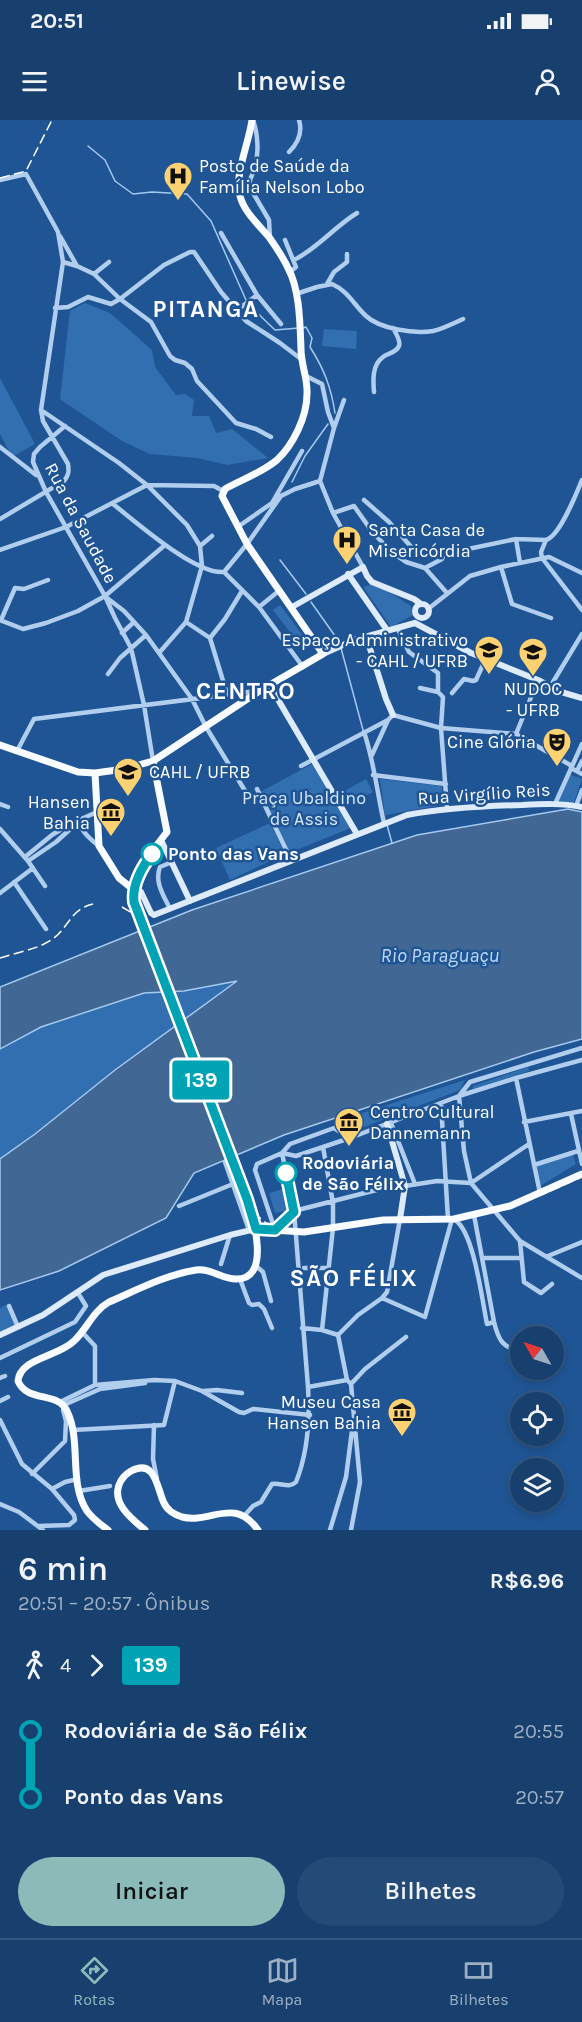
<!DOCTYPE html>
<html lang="pt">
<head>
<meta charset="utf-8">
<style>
	:root { --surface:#17406f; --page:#244b77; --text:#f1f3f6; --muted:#9eafc3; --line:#365982; --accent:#8bbbb9 }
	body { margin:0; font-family:Karla,sans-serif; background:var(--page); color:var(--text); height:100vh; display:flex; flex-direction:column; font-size:22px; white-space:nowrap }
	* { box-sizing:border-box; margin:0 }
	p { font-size:20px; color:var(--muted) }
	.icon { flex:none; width:33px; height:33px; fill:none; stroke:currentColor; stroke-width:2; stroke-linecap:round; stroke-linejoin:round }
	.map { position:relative; height:1410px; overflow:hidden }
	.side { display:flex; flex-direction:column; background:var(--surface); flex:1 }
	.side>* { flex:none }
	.badge { padding:0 12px; border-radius:4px; font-size:21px; line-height:39px }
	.needle { width:39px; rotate:309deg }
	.fabs { position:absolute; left:510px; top:1206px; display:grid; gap:12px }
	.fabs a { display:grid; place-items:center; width:54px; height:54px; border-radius:50%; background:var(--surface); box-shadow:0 3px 9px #0003,0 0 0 2px var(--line); font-size:30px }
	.map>.badge { position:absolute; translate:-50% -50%; box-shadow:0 0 0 3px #fff }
	.legs { display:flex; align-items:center; gap:9px; height:66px; padding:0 18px; font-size:20px }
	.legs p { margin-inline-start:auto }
	.head { display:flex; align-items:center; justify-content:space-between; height:102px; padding:0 18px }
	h1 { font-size:33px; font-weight:600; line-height:45px }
	.button { display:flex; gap:12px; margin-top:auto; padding:12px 18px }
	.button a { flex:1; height:69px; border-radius:36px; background:var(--accent); color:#111; font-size:24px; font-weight:600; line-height:69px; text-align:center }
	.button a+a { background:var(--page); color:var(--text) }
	ul { padding:0 18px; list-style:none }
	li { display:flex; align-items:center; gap:21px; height:66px; font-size:22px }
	li i { display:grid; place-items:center; width:9px; height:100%; margin:0 8px; background:currentColor }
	li i::after { content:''; width:15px; height:15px; margin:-8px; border:4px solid; border-radius:50%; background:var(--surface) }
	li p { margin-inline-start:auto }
	li:first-child i { background:linear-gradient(#0000 50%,currentColor 0) }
	li:last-child i { background:linear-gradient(currentColor 50%,#0000 0) }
	.status { display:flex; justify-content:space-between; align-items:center; height:42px; padding:0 30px; background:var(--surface); direction:ltr }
	.status svg { height:16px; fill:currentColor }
	header { display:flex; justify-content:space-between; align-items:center; height:78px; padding:0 18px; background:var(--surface); font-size:27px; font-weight:600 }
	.dock { display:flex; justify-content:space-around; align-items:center; height:84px; border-top:2px solid var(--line); background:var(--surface); font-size:16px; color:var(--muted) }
	.dock a { display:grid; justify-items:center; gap:3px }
	.dock .selected { color:var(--accent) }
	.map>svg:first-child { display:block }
	.green { fill:#326fb1 }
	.water { fill:#416794; stroke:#a5c9f0; stroke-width:1.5 }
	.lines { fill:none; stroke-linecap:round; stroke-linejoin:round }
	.stream { stroke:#a5c9f0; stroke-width:1.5 }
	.street { stroke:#b1ceee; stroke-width:4.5 }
	.secondary { stroke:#deebfa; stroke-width:6 }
	.primary { stroke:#f8fbff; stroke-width:7 }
	.rail { stroke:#fff; stroke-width:1.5; stroke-dasharray:10 4.5; stroke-linecap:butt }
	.line-1-casing { stroke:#fff; stroke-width:14 }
	.line-1 { stroke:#00a3b4; stroke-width:9 }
	.stop-1-dot { fill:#fff; stroke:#00a3b4; stroke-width:3 }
	.labels { text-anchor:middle; stroke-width:5; stroke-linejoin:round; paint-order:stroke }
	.poi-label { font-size:18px; fill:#fff; stroke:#1f5594; text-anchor:start }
	.street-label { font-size:18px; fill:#fff; stroke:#1f5594 }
	.park-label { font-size:18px; fill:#d7e8fa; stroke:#1f5594 }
	.stop-label { font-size:18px; font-weight:bold; fill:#fff; stroke:#1f5594; text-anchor:start }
	.water-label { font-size:20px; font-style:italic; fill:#bdd8f5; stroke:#1f5594 }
	.district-label { font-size:24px; font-weight:bold; letter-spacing:1.5px; fill:#fff; stroke:#1f5594 }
</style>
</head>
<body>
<div class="status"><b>20:51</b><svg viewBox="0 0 49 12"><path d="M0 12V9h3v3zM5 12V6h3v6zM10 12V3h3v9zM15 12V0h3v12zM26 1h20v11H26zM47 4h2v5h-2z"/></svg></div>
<header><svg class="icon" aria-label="menu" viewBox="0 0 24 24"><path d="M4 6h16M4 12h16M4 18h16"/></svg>Linewise<svg class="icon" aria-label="person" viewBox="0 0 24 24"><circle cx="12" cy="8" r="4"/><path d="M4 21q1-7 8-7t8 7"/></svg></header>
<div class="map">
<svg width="582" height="1410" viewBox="0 0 582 1410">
	<rect width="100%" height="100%" fill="#1f5594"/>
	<path class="green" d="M 85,183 L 110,193 L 152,230 L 155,247 L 176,275 L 185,274 L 194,280 L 192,296 L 209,296 L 216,313 L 232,309 L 268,338 L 227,345 L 197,338 L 150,334 L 122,321 L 60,279 L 70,191 Z
		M 324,209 L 357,211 L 356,229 L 322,226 Z
		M 0,258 L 35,324 L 12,337 L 0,314 Z
		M 375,463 L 411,486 L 413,495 L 391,507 L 363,467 Z
		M 280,485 L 306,520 L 304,524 L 299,524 L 273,490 Z
		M 316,642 L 353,707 L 289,733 L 260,672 Z
		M 568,654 L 582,659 L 572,688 L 554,686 Z
		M 366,659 L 373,672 L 347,686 L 341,673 Z
		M 380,659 L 442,666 L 443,685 L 385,695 Z
		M 270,703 L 285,734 L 230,760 L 216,728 Z
		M 238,860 L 115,950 L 35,1014 L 0,1039 L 0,929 L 41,907 L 144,873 L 184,871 Z
		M 528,947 L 529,951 L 473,969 L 473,966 Z
		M 465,960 L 460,970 L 351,1012 L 335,1005 L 334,1002 Z
		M 573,1035 L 576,1044 L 540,1066 L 535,1046 Z
		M 286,1068 L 290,1090 L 275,1093 L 269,1073 Z
		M 6,1185 L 15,1205 L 0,1212 L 0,1188 Z"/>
	<path class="water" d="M 568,689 L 582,692 L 582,919 L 534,932 L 284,1015 L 194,1053 L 166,1098 L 59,1151 L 0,1170 L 0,1039 L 35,1014 L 115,950 L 237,861 L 184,871 L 144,873 L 41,907 L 0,929 L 0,867 L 192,790 L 417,715 Z"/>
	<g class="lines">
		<path class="stream" d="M 88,26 L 105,40 L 115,61 L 133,74 L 152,72 L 187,74 L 211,101 L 246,180
			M 248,184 L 275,210 L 299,208
			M 303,208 L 306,207 L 312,218 L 310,227 C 324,249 331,267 335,293
			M 292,362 L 305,336 L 328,304
			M 280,440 L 306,474
			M 311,482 L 340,523
			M 341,528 L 363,610
			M 387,705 L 392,723"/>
		<path class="street" d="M 253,0 C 258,14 259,33 255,48 C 253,55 249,58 249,66 L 269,100 L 270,118
			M 289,32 C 298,23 303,13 299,0
			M 0,60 L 26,54 L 58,112 L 63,142 L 41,290 L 43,301 L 68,344 C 69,351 69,355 64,361 L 0,399
			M 221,113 L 257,175 L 281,204
			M 60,116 L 77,146 L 63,142
			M 285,120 L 296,147 L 290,152
			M 294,140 C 318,128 334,107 357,93
			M 94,154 L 109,142
			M 327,164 L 334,152 L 347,142 L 347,134
			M 296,174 L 317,167 L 332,164 C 348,171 354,185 366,196 C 380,209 414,214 433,211 C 443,209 454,203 463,199
			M 55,188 L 68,187 L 88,177 L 111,184 L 120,179 L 94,154 L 77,146
			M 236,191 L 257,175
			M 306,256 L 322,264 L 328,292 L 334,308
			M 374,272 C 373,260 372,245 383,237 C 388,233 396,233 399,226 C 401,221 396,213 393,208
			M 41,290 L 119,343 L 147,365 L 187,405 L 200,426 L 202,446 L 186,502 L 159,533
			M 65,306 L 40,327 L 34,334 L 33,342 L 46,372 L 105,476 L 115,498 L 131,528 L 144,585 L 153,641
			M 271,317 L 256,309 L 236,303 L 197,261 L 192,249 L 185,243 L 175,240 L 170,236 L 151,202 L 120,179 L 164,145 L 190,132 L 194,132 L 221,172 L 246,201 L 280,223 L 301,239
			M 0,327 L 36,355
			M 320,361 L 333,393 L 363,447
			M 320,361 L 334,308 L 344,280
			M 147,365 L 214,366 L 223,371
			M 281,376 L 295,369 L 320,361
			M 364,380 L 389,402 L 414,430 L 425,434 L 444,434 L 516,419 L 546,420
			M 113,384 C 136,402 196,455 224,452 L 259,487 L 303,547
			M 333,393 L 354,386 L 371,410 L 390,431 L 406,442 L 425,448 L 447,473
			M 239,406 L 272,383 L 302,331
			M 516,419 L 520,443
			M 546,420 C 560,416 576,374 582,360
			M 200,426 L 212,416
			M 0,430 L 66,407 L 147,365
			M 542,438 L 582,490
			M 542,438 L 541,432 L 546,420
			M 501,447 L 512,484 L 551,498
			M 425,448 L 442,439 L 444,434
			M 224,452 L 247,424 L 281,376
			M 107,478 L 124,491 L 146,515 L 192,579 L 206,607 L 247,674
			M 259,487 L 280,470
			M 428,489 L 470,456 L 501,447 L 549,437 L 582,453
			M 0,500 L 23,509 L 46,503 L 78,491 L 105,476 L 165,425
			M 1,500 L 15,468 L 24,469 L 48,460
			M 186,502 L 210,518 L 227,574
			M 397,507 L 409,532 L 438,553 L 438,572
			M 122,513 L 134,502
			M 210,518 L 225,499 L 242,471
			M 108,554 L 120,538 L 146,515
			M 550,567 L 582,514
			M 420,568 L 438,572 L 443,577 L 441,608 L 447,688
			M 452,573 L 464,559 L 473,561 L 476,560 L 486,538
			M 364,612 C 374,641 377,672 384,703
			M 516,614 L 538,560
			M 17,631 L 34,599 L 257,571
			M 372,635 L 388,600
			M 301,646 L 388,600 L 393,595 L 441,608 L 516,614 L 572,646
			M 571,648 L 582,654
			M 577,651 L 582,641
			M 373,655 L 446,664
			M 257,669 L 291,740
			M 0,684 L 8,687
			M 555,684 L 582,624
			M 576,686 L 582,670
			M 78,701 C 82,712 90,719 99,726
			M 0,709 L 28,741 L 45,766
			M 25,737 L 52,715 L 70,704 L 97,692
			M 28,741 L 56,722 L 78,702
			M 14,762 L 46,809
			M 0,773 L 33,748
			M 170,789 C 164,776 154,762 160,747 L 172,742
			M 516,958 L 540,1073
			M 459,976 L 464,1031 L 471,1063 L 520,1121 L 582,1158
			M 459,976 L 470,962 L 582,928
			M 441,983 L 448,1099
			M 571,994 L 582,1044
			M 524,1002 L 582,991
			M 391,1003 L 415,1064
			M 350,1018 L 334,1008 L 290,1024 L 282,1033 L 257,1044 L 255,1050 L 275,1110 L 294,1091 L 404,1063
			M 282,1033 L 296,1036 L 350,1018 L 459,976 L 516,958 L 582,940
			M 225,1042 L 249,1110
			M 534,1045 L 578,1031
			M 405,1066 L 437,1061 L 471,1063 L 529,1024
			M 179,1086 L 233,1064
			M 474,1095 L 494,1202 C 499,1222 502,1225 520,1233
			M 455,1100 C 474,1112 482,1180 487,1204 L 494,1202
			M 520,1121 L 524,1162 L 541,1173 L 552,1164
			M 548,1136 L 582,1122
			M 482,1138 L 521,1138
			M 221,1144 L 230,1115
			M 256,1146 L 263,1152 L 271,1181
			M 304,1148 L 329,1148
			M 240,1159 L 249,1183 L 252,1185 L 259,1184 L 264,1189 L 272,1208
			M 382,1178 L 425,1197 L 452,1099
			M 9,1186 L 18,1207
			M 302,1208 L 322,1210 L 338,1215
			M 322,1210 L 333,1108 L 333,1083 L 323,1027
			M 82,1212 L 95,1226 L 95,1265
			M 338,1215 L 347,1260 L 351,1264 L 360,1362 L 351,1410
			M 338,1215 L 358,1195 L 382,1178 L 387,1172 L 400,1099
			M 0,1238 L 75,1202 L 86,1186 L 78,1173
			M 0,1258 L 5,1256
			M 351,1264 L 365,1249 L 406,1217
			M 308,1267 L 347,1260
			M 203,1271 L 217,1270 L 242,1273
			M 0,1281 L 8,1277
			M 60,1282 L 95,1265 L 154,1260 L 175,1261 L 202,1271 L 239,1292 L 244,1293 L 253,1289 L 310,1295
			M 64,1285 L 100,1269 L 145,1263
			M 0,1300 L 22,1344 L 52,1369 L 74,1395 L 75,1400 L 69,1405 L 38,1406
			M 154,1305 L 153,1339 L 157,1359
			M 73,1310 L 164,1305 L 175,1261
			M 32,1354 L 65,1321 L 66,1301 L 63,1290
			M 52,1369 L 65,1362 L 78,1359
			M 79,1371 L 110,1366
			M 0,1384 L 19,1392 L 43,1410
			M 244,1396 L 253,1386 L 261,1382 L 272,1364 C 280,1362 289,1369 296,1362 C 308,1332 310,1299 308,1267 L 294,1091 L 282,1033
			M 330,1410 L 346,1357 L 353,1303"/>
		<path class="secondary" d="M 348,454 L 387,510
			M415 491a7 7 0 1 1 14 0a7 7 0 1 1-14 0Z
			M 292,487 L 363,447 L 367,456 L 372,462 L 414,479 L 421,484
			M 415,503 L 471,533 L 538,560 L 561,572 L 582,578
			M 366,516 L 386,579 L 393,595
			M 323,534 L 354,520 L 415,503
			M 270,566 L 357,714
			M 161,720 L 190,781
			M 134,770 L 141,772 L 151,793 L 154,795 L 407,695 C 445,688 483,686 522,685 C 542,684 562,683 582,687
			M 387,1004 L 405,1066 L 400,1099
			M 0,1215 L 43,1195 L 103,1155 L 230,1115 L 256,1109"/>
		<path class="primary" d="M 0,625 L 78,652 L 95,653 L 124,649 L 153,641 L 261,570 L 323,534 L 247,424 L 222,376 L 225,369 C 241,360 263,352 277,340 C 293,325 307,297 307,274 C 308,259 301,245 301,229 C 300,205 300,170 288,148 C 283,137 276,127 269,117 C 259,105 244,92 240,76 C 234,55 249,23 252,0
			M 95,653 L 99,726 L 119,758 L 134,770
			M 256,1109 L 304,1112 L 383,1100 L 454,1099 L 510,1086 L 582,1054
			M 108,1410 C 100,1404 93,1399 87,1391 C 68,1362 82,1322 67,1291 C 58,1271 27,1283 18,1261 C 20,1238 58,1237 74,1221 C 87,1209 93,1191 109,1182 C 137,1170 165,1155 196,1150 C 211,1148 222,1159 236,1159 C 272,1160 253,1097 247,1079 L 134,782 C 131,757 153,730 167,712 L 153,641
			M 145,1410 C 132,1399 112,1384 119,1365 C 121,1359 126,1354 131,1351 C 156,1338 157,1369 164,1383 C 167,1390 175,1395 182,1397 C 211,1404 234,1376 258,1410"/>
		<path class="rail" d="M 0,58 L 26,51 L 52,0
			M 122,787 L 134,794 L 142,805
			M 0,838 C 18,832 40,829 54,818 C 70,805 71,789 93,784
			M 247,1079 L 255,1094 L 275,1110
			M 510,1086 L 541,1075 L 582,1057"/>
	</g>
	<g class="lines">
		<g class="line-1-casing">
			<path id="line-1" d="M 152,734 C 142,747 132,765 134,782 L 247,1079 L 256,1109 L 275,1110 L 294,1092 L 286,1053"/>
		</g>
		<use href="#line-1" class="line-1"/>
	</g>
	<defs>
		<g id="hospital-pin" transform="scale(1.5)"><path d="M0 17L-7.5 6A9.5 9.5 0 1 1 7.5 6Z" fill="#fcd171" stroke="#1f5594"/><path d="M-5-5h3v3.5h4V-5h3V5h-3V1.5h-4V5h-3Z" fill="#111"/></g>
		<g id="university-pin" transform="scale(1.5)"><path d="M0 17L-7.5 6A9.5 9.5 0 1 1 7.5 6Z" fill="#fcd171" stroke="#1f5594"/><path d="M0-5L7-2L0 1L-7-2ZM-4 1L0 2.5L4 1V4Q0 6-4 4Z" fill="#111"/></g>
		<g id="theatre-pin" transform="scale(1.5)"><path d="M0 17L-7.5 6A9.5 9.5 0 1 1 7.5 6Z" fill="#fcd171" stroke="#1f5594"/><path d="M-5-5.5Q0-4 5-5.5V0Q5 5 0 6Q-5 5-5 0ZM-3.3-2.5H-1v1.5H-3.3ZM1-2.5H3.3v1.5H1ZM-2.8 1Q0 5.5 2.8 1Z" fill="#111"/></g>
		<g id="museum-pin" transform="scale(1.5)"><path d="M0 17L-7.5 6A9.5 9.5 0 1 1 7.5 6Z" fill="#fcd171" stroke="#1f5594"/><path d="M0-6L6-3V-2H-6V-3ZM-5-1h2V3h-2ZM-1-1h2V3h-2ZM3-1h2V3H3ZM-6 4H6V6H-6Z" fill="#111"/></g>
	</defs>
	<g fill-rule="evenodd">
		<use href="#hospital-pin" x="178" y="56"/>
		<use href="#hospital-pin" x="347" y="420"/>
		<use href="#university-pin" x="489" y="530"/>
		<use href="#university-pin" x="533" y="532"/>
		<use href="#theatre-pin" x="557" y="622"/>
		<use href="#university-pin" x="128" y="652"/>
		<use href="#museum-pin" x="111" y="692"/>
		<use href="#museum-pin" x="349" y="1002"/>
		<use href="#museum-pin" x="402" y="1292"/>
	</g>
	<g class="stop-1-dot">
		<circle cx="152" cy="734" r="10"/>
		<circle cx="286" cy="1053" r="10"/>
	</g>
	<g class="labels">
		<g class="poi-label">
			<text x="199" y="52">Posto de Saúde da<tspan x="199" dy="21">Família Nelson Lobo</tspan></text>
			<text x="368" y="416">Santa Casa de<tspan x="368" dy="21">Misericórdia</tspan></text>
			<text x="468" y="526" text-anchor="end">Espaço Administrativo<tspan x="468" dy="21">- CAHL / UFRB</tspan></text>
			<text x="533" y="575" text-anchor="middle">NUDOC<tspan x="533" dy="21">- UFRB</tspan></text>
			<text x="536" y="628" text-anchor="end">Cine Glória</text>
			<text x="149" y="658">CAHL / UFRB</text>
			<text x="90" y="688" text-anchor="end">Hansen<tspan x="90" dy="21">Bahia</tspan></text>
			<text x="370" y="998">Centro Cultural<tspan x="370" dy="21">Dannemann</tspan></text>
			<text x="381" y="1288" text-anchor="end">Museu Casa<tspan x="381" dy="21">Hansen Bahia</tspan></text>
		</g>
		<g class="street-label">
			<text transform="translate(81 403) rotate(62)" y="6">Rua da Saudade</text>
			<text transform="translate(484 674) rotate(-4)" y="6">Rua Virgílio Reis</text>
		</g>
		<g class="park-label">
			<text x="304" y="684">Praça Ubaldino<tspan x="304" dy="21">de Assis</tspan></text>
		</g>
		<g class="stop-label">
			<text x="168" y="740">Ponto das Vans</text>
			<text x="302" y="1049">Rodoviária<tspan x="302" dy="21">de São Félix</tspan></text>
		</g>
		<g class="water-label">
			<text x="440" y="842">Rio Paraguaçu</text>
		</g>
		<g class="district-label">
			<text x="206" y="197">PITANGA</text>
			<text x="246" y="579">CENTRO</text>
			<text x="354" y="1166">SÃO FÉLIX</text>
		</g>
	</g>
</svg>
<div class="fabs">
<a><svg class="needle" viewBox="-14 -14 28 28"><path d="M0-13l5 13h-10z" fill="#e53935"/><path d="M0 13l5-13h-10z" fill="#9eafc3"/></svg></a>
<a><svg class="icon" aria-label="locate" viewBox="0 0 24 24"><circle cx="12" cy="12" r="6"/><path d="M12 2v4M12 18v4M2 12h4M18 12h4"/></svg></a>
<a><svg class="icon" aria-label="layers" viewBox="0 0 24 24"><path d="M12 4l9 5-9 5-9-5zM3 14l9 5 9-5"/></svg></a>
</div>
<b class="badge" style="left:201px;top:960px;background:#00a3b4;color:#fff">139</b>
</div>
<section class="side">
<div class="head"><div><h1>6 min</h1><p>20:51 – 20:57 · Ônibus</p></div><b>R$6.96</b></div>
<div class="legs"><svg class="icon" aria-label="walk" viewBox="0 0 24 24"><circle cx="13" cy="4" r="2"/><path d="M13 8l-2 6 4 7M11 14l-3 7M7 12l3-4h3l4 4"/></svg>4<svg class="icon" aria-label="forward" viewBox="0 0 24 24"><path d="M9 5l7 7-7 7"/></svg><b class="badge" style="background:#00a3b4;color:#fff">139</b></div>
<ul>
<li><i style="color:#00a3b4"></i><b>Rodoviária de São Félix</b><p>20:55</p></li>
<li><i style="color:#00a3b4"></i><b>Ponto das Vans</b><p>20:57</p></li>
</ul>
<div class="button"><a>Iniciar</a><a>Bilhetes</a></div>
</section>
<nav class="dock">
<a class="selected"><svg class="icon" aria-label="directions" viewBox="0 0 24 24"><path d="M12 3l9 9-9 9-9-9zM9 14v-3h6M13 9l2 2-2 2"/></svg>Rotas</a>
<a><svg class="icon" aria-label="map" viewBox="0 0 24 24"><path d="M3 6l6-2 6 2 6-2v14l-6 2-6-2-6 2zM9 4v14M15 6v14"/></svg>Mapa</a>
<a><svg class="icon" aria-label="tickets" viewBox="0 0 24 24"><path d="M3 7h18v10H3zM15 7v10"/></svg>Bilhetes</a>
</nav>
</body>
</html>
